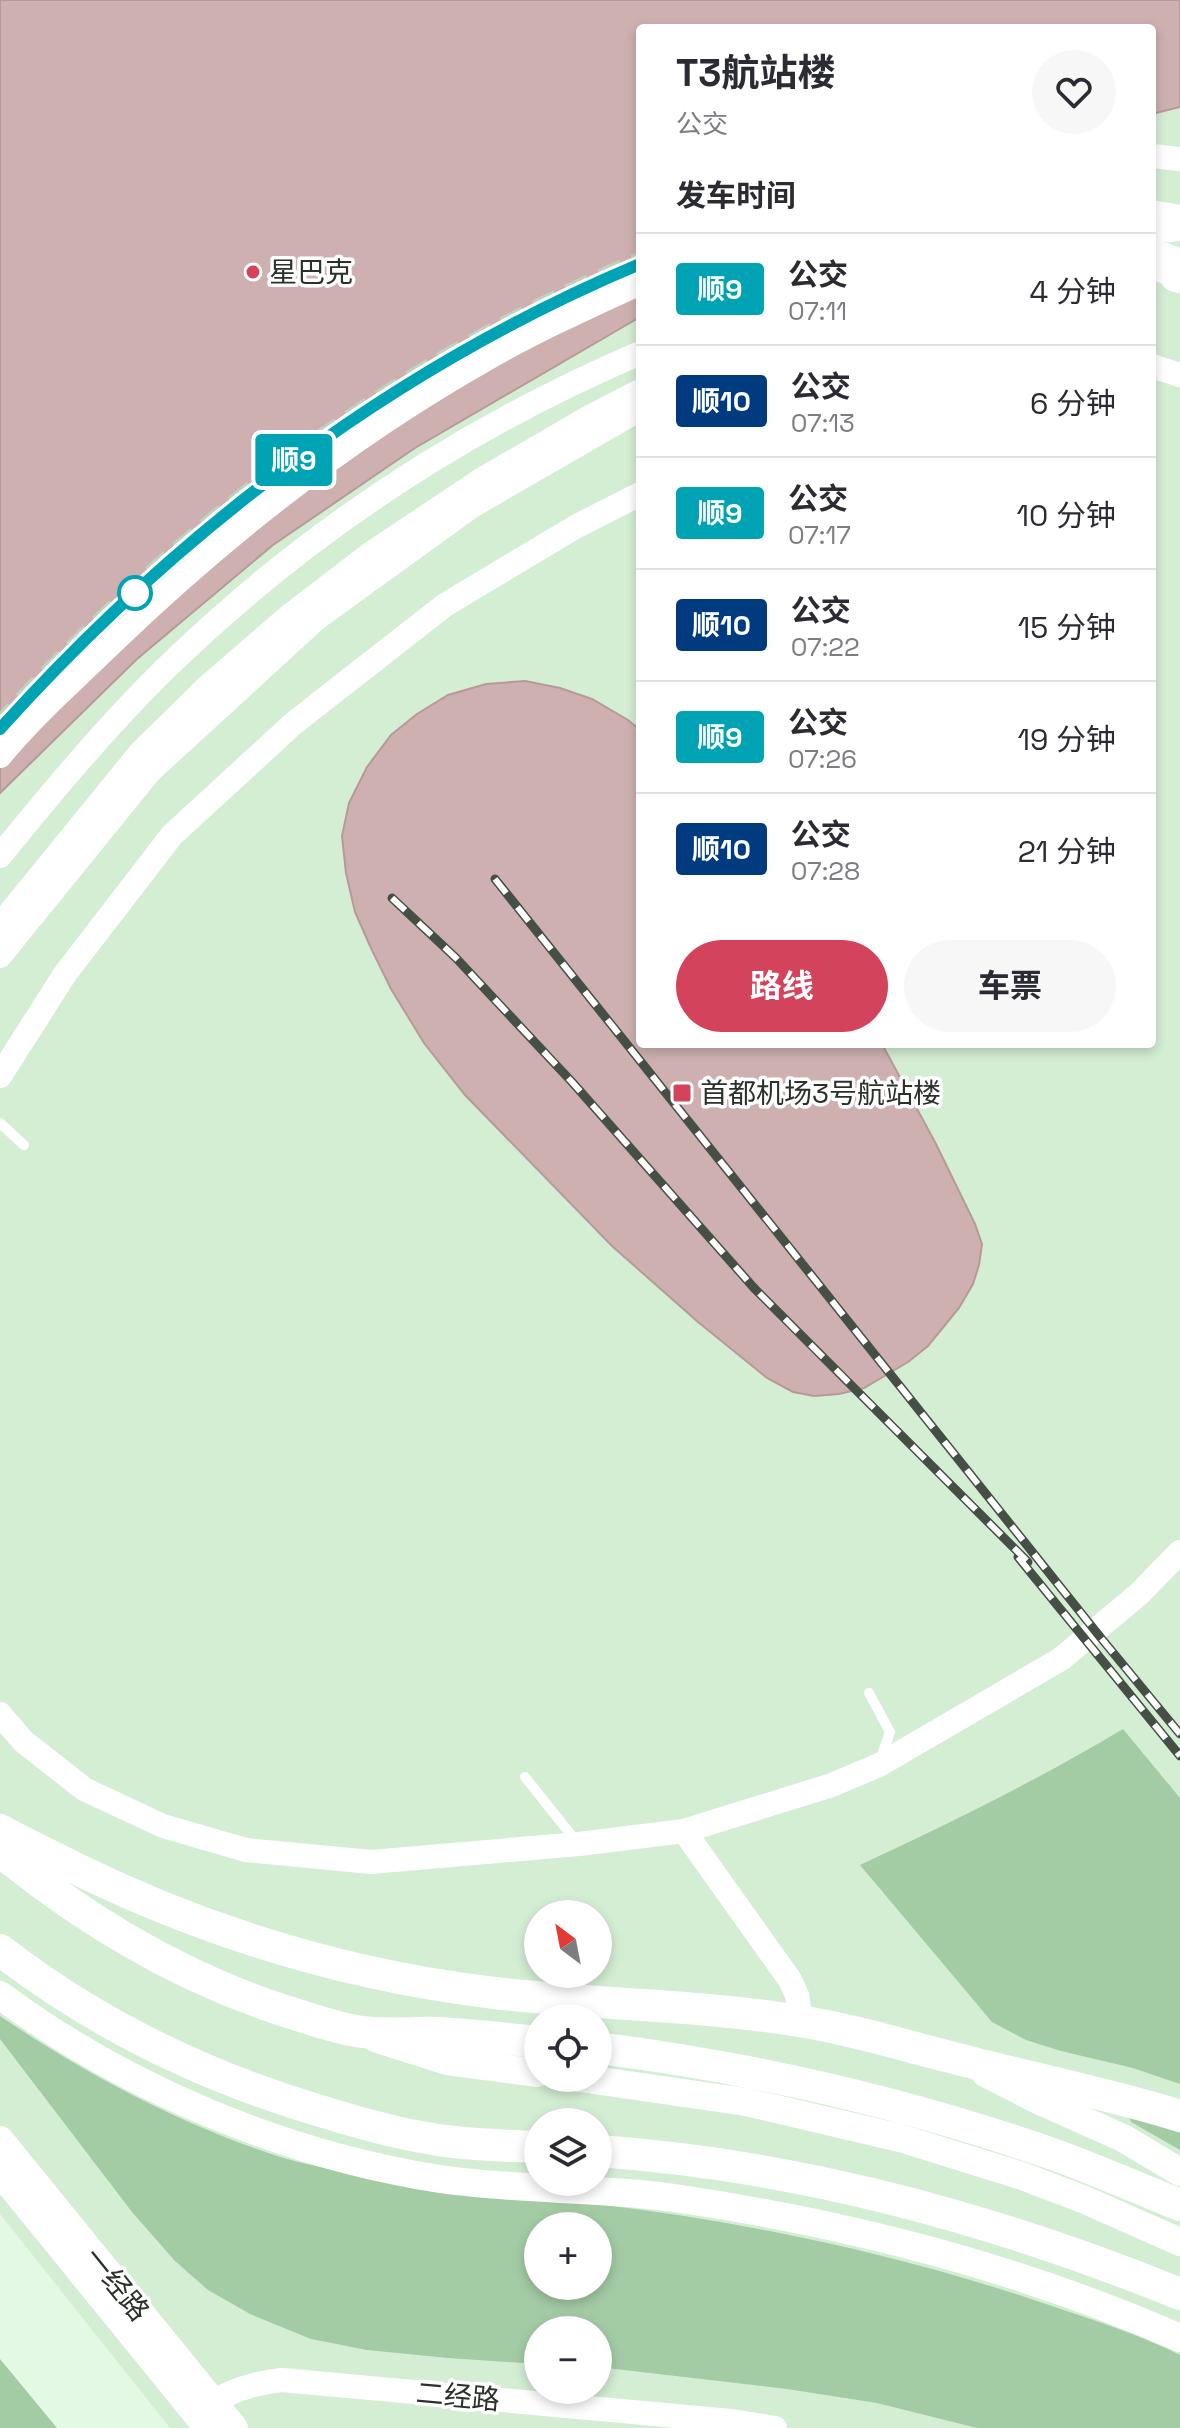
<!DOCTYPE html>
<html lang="zh">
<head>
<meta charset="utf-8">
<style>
	:root { --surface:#fff; --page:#f7f7f7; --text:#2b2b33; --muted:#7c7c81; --line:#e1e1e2; --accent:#d4435c }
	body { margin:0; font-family:"Space Grotesk","Noto Sans SC",sans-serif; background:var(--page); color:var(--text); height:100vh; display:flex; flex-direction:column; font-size:30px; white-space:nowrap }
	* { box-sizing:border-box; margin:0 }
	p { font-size:26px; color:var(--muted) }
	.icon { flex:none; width:44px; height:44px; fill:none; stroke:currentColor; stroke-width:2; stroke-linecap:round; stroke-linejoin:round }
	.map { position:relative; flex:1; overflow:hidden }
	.side { position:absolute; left:636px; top:24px; width:520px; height:1024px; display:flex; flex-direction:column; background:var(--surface); border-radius:8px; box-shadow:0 4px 12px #0003 }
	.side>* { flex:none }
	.badge { padding:0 16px; border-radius:6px; font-size:28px; line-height:52px }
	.needle { width:52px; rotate:328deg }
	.buttons { position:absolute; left:524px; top:1900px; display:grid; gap:16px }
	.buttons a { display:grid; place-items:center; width:88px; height:88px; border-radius:50%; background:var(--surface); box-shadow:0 4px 12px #0003; font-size:40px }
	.map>.badge { position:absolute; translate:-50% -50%; box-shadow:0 0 0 4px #fff }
	h2 { padding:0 40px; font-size:30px; line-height:72px }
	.round { display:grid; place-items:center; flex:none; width:84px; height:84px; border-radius:42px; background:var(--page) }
	.overview { display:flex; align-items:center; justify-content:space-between; height:136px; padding:0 40px }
	h1 { font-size:38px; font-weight:700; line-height:60px }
	.cta { display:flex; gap:16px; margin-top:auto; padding:16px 40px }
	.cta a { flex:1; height:92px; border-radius:48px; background:var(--accent); color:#fff; font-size:32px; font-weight:700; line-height:92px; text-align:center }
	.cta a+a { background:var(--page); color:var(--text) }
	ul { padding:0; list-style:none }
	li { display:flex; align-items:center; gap:24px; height:112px; padding:0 40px; border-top:2px solid var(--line) }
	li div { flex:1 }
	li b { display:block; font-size:30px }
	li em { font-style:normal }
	li .badge { min-width:88px; font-weight:700; text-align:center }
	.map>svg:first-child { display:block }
	.built { fill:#d4eed4; fill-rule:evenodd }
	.green { fill:#a3cba4; fill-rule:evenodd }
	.building { fill:#ceb0b1; stroke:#b7999a; stroke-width:2 }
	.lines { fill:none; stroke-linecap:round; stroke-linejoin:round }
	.tertiary-tunnel { stroke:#bfd1bf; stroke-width:24; stroke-dasharray:24 12; stroke-linecap:butt }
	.service { stroke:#fff; stroke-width:10 }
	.tertiary { stroke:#fff; stroke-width:24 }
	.secondary { stroke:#fff; stroke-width:28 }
	.trunk { stroke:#fff; stroke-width:32 }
	.rail-casing { stroke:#454f46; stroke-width:9 }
	.rail { stroke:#fff; stroke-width:6; stroke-dasharray:18; stroke-linecap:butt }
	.line-casing { stroke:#fff; stroke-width:18 }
	.line { stroke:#00a3b4; stroke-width:12 }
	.poi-dot { fill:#d4435c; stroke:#fff; stroke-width:3 }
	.stop-dot { fill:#fff; stroke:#00a3b4; stroke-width:4 }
	.labels { text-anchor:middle; stroke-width:7; stroke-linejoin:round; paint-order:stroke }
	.poi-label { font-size:28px; fill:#29312a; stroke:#fff; text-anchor:start }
	.street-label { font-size:28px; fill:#29312a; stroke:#fff }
</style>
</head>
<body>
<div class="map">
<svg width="1180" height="2428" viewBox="0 0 1180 2428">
	<rect width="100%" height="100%" fill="#e4f9e4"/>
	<path class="built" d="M 0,0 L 1180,0 L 1180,2428 L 170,2428 L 0,2214 ZM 640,28 L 1152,28 L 1152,1044 L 640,1044 ZM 538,1914 L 598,1914 L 598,1974 L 538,1974 ZM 538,2018 L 598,2018 L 598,2078 L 538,2078 ZM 538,2122 L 598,2122 L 598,2182 L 538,2182 ZM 538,2226 L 598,2226 L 598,2286 L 538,2286 ZM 538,2330 L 598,2330 L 598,2390 L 538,2390 Z"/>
	<path class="green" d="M 1123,1729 L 1180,1798 L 1180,2084 L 1133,2068 L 1061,2051 L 1026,2040 L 992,2022 L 860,1865 C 950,1823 1038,1780 1123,1729 Z
		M 0,2016 C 85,2074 180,2124 277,2156 C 325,2171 375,2176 424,2182 C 482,2189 539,2196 597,2204 C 747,2222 897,2254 1040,2302 C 1087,2318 1136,2333 1180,2355 L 1180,2428 L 977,2428 L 877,2403 L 787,2389 L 598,2367 L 598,2330 L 538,2330 L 538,2364 L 448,2358 L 367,2350 L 311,2339 L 250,2314 L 208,2290 L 175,2261 L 132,2212 L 0,2039 ZM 538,2226 L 598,2226 L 598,2286 L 538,2286 Z
		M 1134,2117 L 1180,2133 L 1180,2150 L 1131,2122 L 1129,2118 Z
		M 0,2359 L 57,2428 L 0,2428 Z"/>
	<path class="building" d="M 0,0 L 1180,0 L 1180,107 L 1152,114 L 1152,28 L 640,28 L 640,317 L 415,448 L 273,545 L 137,659 L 0,793 Z
		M 525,681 L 560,688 L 592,699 L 628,720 L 640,730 L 640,1044 L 882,1044 L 936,1144 L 975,1224 L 982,1244 L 979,1265 L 973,1284 L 959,1308 L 928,1346 L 908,1362 L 864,1388 L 839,1394 L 814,1396 L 793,1392 L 767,1378 L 698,1322 L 612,1246 L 465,1095 L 424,1043 L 391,989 L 370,946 L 355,912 L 346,873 L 342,836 L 349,803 L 367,767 L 391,735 L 417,714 L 448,695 L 486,684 Z"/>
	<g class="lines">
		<path class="tertiary-tunnel" d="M 0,729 C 180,530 393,368 640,264"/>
		<path class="service" d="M 0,1123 L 24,1145
			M 869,1693 L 890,1732 L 880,1761
			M 525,1777 L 576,1841"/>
		<path class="tertiary" d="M 1152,156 L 1180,159
			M 1152,212 L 1180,217
			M 1152,232 L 1180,229
			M 1152,249 L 1180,261
			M 1152,267 L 1176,276
			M 1152,366 L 1180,375
			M 0,756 C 33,716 73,681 111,644 C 224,535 350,436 488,358 C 537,330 588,307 640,283
			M 0,856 C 52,792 105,728 164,670 C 302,535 463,429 640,353
			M 0,925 L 140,753 L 206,688 L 288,617 L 370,554 L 481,480 L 588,418 L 640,391
			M 0,956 L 150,771 L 317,618 L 472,506 L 640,409
			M 0,1076 L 65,974 L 172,835 L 294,723 L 445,605 L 577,526 L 640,494
			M 0,1714 L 23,1741 L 84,1789 L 163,1826 L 246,1850 L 371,1862 L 579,1844 L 684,1831 L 832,1785 L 879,1765 L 1061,1659 L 1139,1594 L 1180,1552
			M 684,1831 L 790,1980 L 797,1995 L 801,2021
			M 198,2411 C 224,2393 250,2383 282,2380 L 731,2421 L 775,2428"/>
		<path class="secondary" d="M 0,1995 C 125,2088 285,2155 440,2179 C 522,2191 606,2187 688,2200 C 858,2226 1023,2269 1180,2338
			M 377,2039 L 447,2061 L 538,2073
			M 985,2073 L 1040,2101 L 1123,2138 L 1180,2172
			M 580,2078 L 746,2102 L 900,2138 L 1022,2176 L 1085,2200 L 1180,2242
			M 0,2140 L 234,2428
			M 0,2172 L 208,2428"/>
		<path class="trunk" d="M 1176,276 L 1180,277
			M 0,1830 C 25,1844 51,1856 77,1869 C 208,1933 341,1974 487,1992 C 590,2005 695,2004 799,2021 C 851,2029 902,2045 954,2058 C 1029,2078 1106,2093 1180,2116
			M 0,1851 C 86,1921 179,1977 285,2011 C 308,2018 332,2027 356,2031 C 384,2036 412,2032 441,2033 C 473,2035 506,2039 538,2042
			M 0,1950 C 97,2025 210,2079 327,2113 C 366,2125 406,2136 446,2141 C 477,2145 507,2146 538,2147
			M 598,2048 C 756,2068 911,2104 1061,2157 C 1101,2172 1140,2189 1180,2205
			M 598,2151 C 798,2165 995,2219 1180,2294"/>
		<g class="rail-casing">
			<path id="rail" d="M 495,879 L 1101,1638 L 1180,1734
				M 392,898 L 456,958 L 572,1082 L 754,1288 L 1028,1562
				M 1018,1557 L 1180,1756"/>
		</g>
		<use href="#rail" class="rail"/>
	</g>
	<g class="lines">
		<g class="line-casing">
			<path id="line" d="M 0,729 C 178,531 394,367 640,264"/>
		</g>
		<use href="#line" class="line"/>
	</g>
	<g class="poi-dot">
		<circle cx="253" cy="272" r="8"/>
		<rect x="672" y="1083" width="20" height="20" rx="4"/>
	</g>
	<circle class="stop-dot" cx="135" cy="593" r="16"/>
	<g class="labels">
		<g class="poi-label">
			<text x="269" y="282">星巴克</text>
			<text x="700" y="1103">首都机场3号航站楼</text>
		</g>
		<g class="street-label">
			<text transform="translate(117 2284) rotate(51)" y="10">一经路</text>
			<text transform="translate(458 2396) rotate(5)" y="10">二经路</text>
		</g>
	</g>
</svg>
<div class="buttons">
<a><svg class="needle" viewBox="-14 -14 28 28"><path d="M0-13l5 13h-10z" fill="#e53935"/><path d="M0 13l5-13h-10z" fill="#7c7c81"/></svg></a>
<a><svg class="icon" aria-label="locate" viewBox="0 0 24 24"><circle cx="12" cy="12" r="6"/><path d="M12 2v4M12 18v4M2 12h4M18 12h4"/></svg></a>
<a><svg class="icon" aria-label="layers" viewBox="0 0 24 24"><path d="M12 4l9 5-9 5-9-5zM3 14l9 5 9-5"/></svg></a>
<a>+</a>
<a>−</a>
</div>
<b class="badge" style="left:294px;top:460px;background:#00a3b4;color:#fff">顺9</b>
<section class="side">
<div class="overview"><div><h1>T3航站楼</h1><p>公交</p></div><a class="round"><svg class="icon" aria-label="heart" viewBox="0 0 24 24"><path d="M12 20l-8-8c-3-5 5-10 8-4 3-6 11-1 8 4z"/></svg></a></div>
<h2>发车时间</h2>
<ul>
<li><span class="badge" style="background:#00a3b4;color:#fff">顺9</span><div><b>公交</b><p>07:11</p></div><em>4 分钟</em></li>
<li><span class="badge" style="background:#003b80;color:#fff">顺10</span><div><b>公交</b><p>07:13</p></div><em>6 分钟</em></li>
<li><span class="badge" style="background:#00a3b4;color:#fff">顺9</span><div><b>公交</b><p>07:17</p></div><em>10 分钟</em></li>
<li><span class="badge" style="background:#003b80;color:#fff">顺10</span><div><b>公交</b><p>07:22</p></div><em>15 分钟</em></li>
<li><span class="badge" style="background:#00a3b4;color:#fff">顺9</span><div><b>公交</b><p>07:26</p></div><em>19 分钟</em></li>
<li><span class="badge" style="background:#003b80;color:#fff">顺10</span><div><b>公交</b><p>07:28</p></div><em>21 分钟</em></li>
</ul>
<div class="cta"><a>路线</a><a>车票</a></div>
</section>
</div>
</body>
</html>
